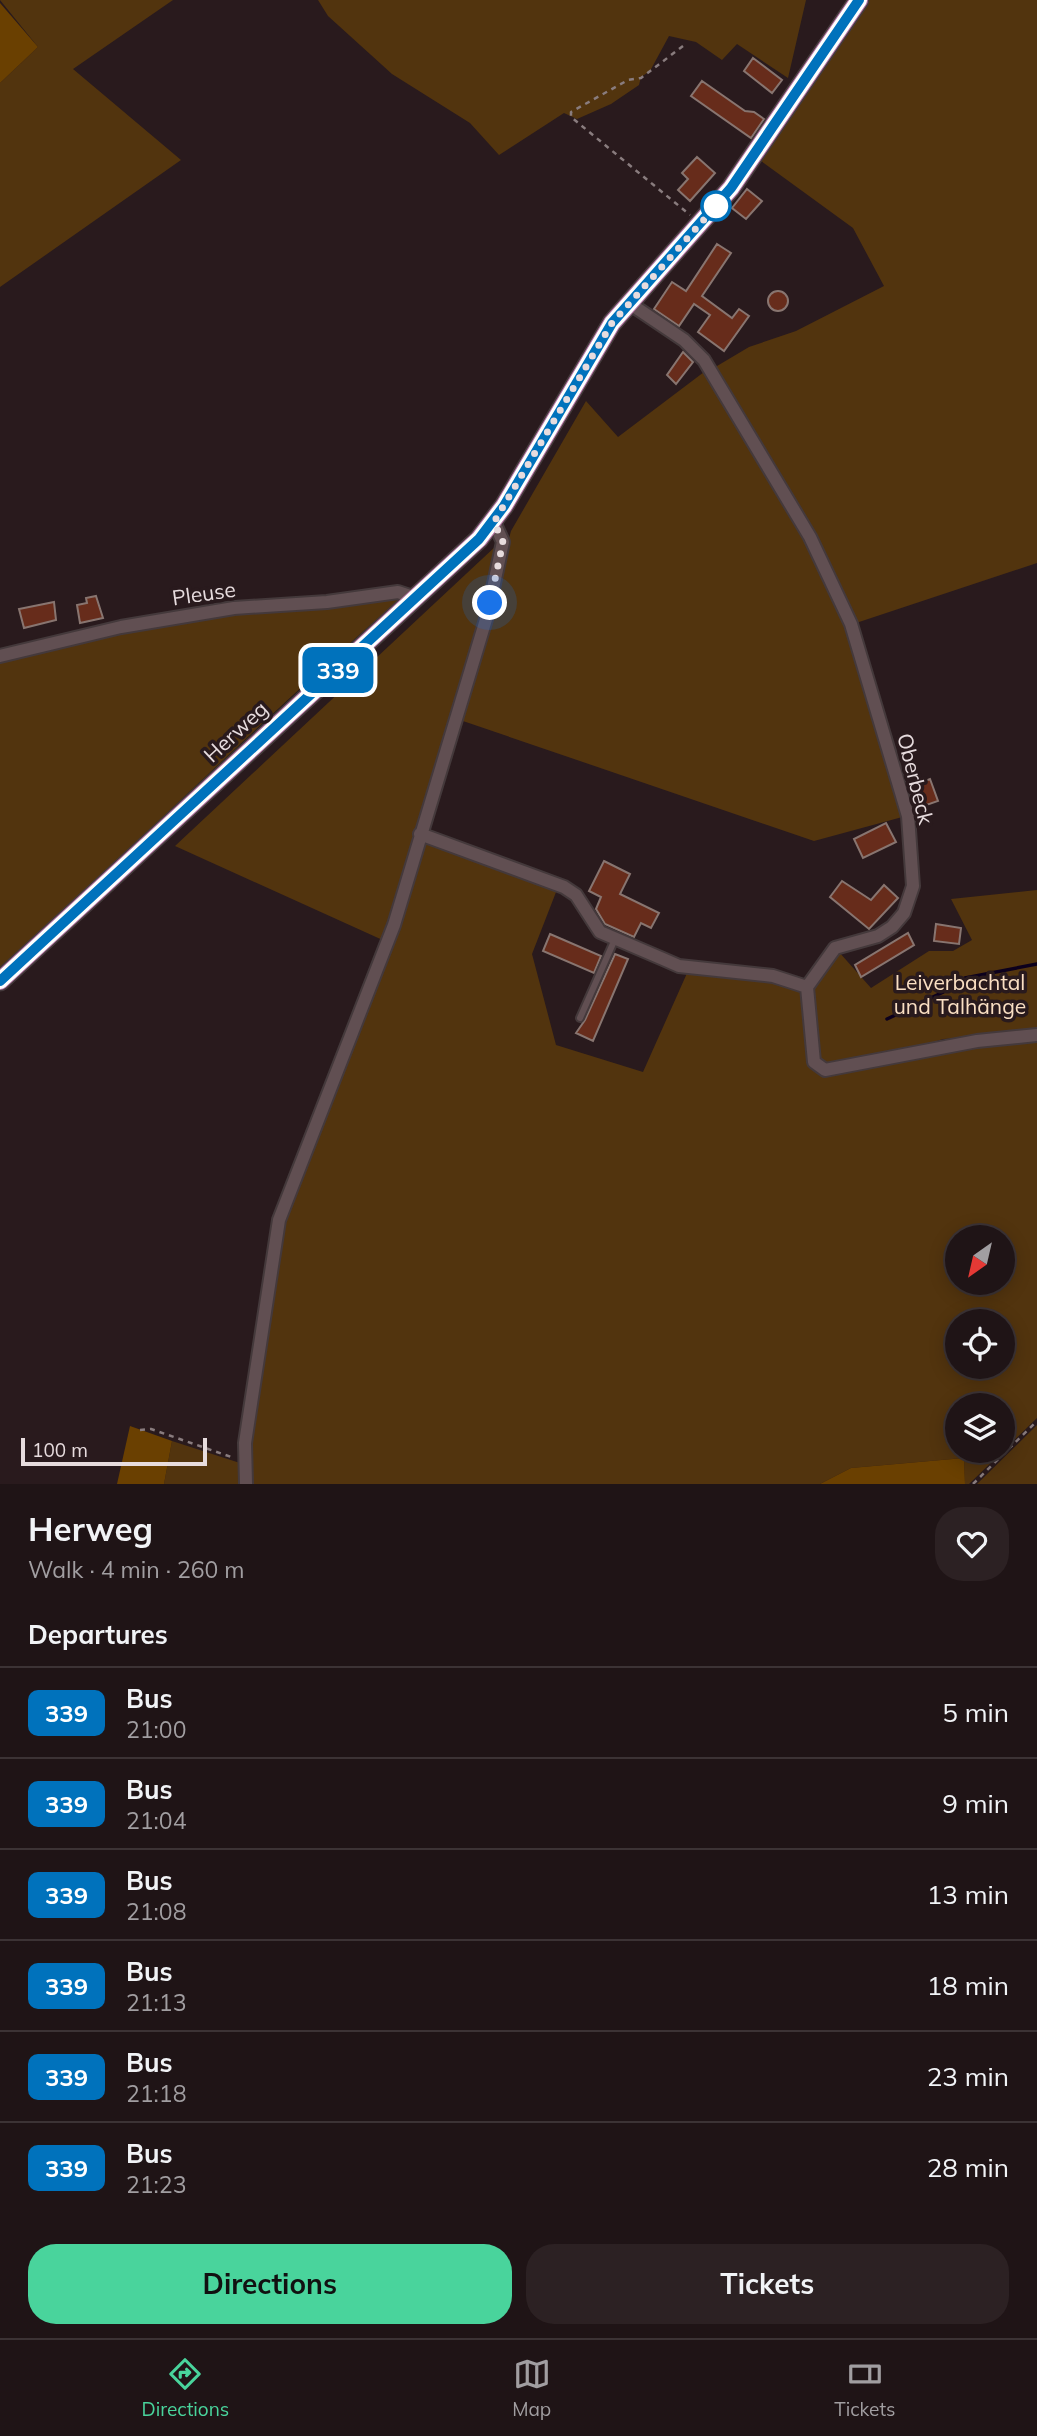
<!DOCTYPE html>
<html lang="en">
<head>
<meta charset="utf-8">
<style>
	:root { --surface:#1f1416; --page:#2c2123; --text:#f1f3f6; --muted:#a19ea1; --line:#3c3335; --accent:#49d49c }
	body { margin:0; font-family:Mulish,sans-serif; background:var(--page); color:var(--text); height:100vh; display:flex; flex-direction:column; font-size:26px; white-space:nowrap }
	* { box-sizing:border-box; margin:0 }
	p { font-size:23px; color:var(--muted) }
	.icon { flex:none; width:38px; height:38px; fill:none; stroke:currentColor; stroke-width:2; stroke-linecap:round; stroke-linejoin:round }
	.map { position:relative; height:1484px; overflow:hidden }
	.details { display:flex; flex-direction:column; background:var(--surface); flex:1 }
	.details>* { flex:none }
	.badge { padding:0 14px; border-radius:10px; font-size:24px; line-height:46px }
	.needle { width:46px; rotate:214deg }
	.buttons { position:absolute; left:945px; top:1225px; display:grid; gap:14px }
	.buttons a { display:grid; place-items:center; width:70px; height:70px; border-radius:50%; background:var(--surface); box-shadow:0 4px 18px #0003,0 0 0 2px var(--line); font-size:35px }
	.scale { position:absolute; left:21px; bottom:18px; width:186px; box-sizing:border-box; padding-left:7px; border:4px solid #e7dcde; border-top:0; font-size:19px; line-height:24px; white-space:nowrap; color:#e7dcde; -webkit-text-stroke:5px #291a1d; paint-order:stroke }
	.you { position:absolute; width:35px; height:35px; margin:-18px; border:5px solid #fff; border-radius:50%; background:#1a73e8; box-shadow:0 0 0 10px #1a73e833 }
	.map>.badge { position:absolute; translate:-50% -50%; box-shadow:0 0 0 4px #fff }
	h2 { padding:0 28px; font-size:26px; line-height:63px }
	.round { display:grid; place-items:center; flex:none; width:74px; height:74px; border-radius:28px; background:var(--page) }
	.headline { display:flex; align-items:center; justify-content:space-between; height:119px; padding:0 28px }
	h1 { font-size:33px; font-weight:700; line-height:52px }
	.cta { display:flex; gap:14px; margin-top:auto; padding:14px 28px }
	.cta a { flex:1; height:80px; border-radius:28px; background:var(--accent); color:#111; font-size:28px; font-weight:700; line-height:80px; text-align:center }
	.cta a+a { background:var(--page); color:var(--text) }
	ul { padding:0; list-style:none }
	li { display:flex; align-items:center; gap:21px; height:91px; padding:0 28px; border-top:2px solid var(--line) }
	li div { flex:1 }
	li b { display:block; font-size:26px }
	li em { font-style:normal }
	li .badge { min-width:77px; font-weight:700; text-align:center }
	.dock { display:flex; justify-content:space-around; align-items:center; height:98px; border-top:2px solid var(--line); background:var(--surface); font-size:19px; color:var(--muted) }
	.dock a { display:grid; justify-items:center; gap:4px }
	.dock .on { color:var(--accent) }
	.map>svg:first-child { display:block }
	.green { fill:#52340e; fill-rule:evenodd }
	.forest { fill:#6a4001 }
	.lines { fill:none; stroke-linecap:round; stroke-linejoin:round }
	.stream { stroke:#0c001d; stroke-width:3.5 }
	.building { fill:#672c1b; stroke:#887570; stroke-width:2 }
	.lane-casing { stroke:#44393b; stroke-width:10 }
	.street-casing { stroke:#44393b; stroke-width:16 }
	.primary-casing { stroke:#44393b; stroke-width:21 }
	.path { stroke:#897c7e; stroke-width:2.5; stroke-dasharray:5 5; stroke-linecap:butt }
	.lane { stroke:#614f52; stroke-width:6 }
	.street { stroke:#614f52; stroke-width:12 }
	.primary { stroke:#b879a8; stroke-width:18 }
	.line-casing { stroke:#fff; stroke-width:16 }
	.line { stroke:#0072bc; stroke-width:10 }
	.walk { stroke:#e7dcde; stroke-width:7; stroke-dasharray:0 12.6 }
	.stop-dot { fill:#fff; stroke:#0072bc; stroke-width:3.5 }
	.labels { text-anchor:middle; stroke-width:7; stroke-linejoin:round; paint-order:stroke }
	.street-label { font-size:21px; fill:#e7dcde; stroke:#291a1d }
	.park-label { font-size:21px; fill:#fadfc3; stroke:#291a1d }
</style>
</head>
<body>
<div class="map">
<svg width="1037" height="1484" viewBox="0 0 1037 1484">
	<rect width="100%" height="100%" fill="#291a1d"/>
	<path class="green" d="M 0,0 L 173,0 L 73,69 L 181,160 L 0,287 L 0,83 L 38,47 Z
		M 318,0 L 806,0 L 788,78 L 737,44 L 722,60 L 696,42 L 669,36 L 650,71 L 641,77 L 639,85 L 611,104 L 577,119 L 564,113 L 499,155 L 470,123 L 392,74 L 328,16 Z
		M 863,0 L 1037,0 L 1037,563 L 853,624 L 712,369 L 749,347 L 796,331 L 884,286 L 853,228 L 757,158 Z
		M 708,369 L 773,476 L 849,625 L 906,816 L 814,841 L 460,720 L 511,531 L 586,401 L 618,437 Z
		M 497,545 L 488,602 L 387,942 L 175,846 Z
		M 395,597 L 400,599 C 263,718 135,847 0,967 L 0,657 L 187,618 Z
		M 425,839 L 558,887 L 532,954 L 556,1045 L 643,1072 L 688,971 L 811,984 L 839,952 L 871,988 L 929,951 L 953,951 L 972,940 L 951,899 L 1037,890 L 1037,1033 L 943,1039 L 855,1067 L 1037,1037 L 1037,1418 L 969,1484 L 965,1484 L 964,1458 L 851,1468 L 820,1484 L 247,1484 L 245,1464 L 281,1225 ZM 957,1237 L 1003,1237 L 1003,1283 L 957,1283 ZM 957,1321 L 1003,1321 L 1003,1367 L 957,1367 ZM 957,1405 L 1003,1405 L 1003,1451 L 957,1451 Z
		M 1037,1425 L 1037,1484 L 977,1484 Z
		M 172,1441 L 240,1463 L 243,1484 L 164,1484 Z"/>
	<path class="forest" d="M 0,3 L 38,47 L 0,83 Z
		M 130,1426 L 172,1441 L 164,1484 L 117,1484 Z
		M 964,1458 L 965,1484 L 820,1484 L 851,1468 Z"/>
	<g class="lines">
		<path class="stream" d="M 887,1019 L 960,984 L 965,978 L 1037,964"/>
	</g>
	<path class="building" d="M 753,58 L 782,80 L 772,93 L 744,71 Z
		M 702,81 L 745,111 L 754,112 L 764,119 L 751,138 L 691,96 Z
		M 697,157 L 715,173 L 690,201 L 678,190 L 688,179 L 682,173 Z
		M 747,189 L 762,201 L 746,219 L 732,208 Z
		M 717,244 L 731,253 L 702,296 L 732,318 L 739,309 L 749,316 L 724,351 L 698,332 L 710,315 L 694,304 L 679,326 L 654,309 L 672,282 L 686,291 Z
		M768 301a10 10 0 1 1 20 0a10 10 0 1 1-20 0Z
		M 683,352 L 693,362 L 676,384 L 667,375 Z
		M 96,596 L 103,618 L 80,623 L 77,605 L 87,603 L 86,598 Z
		M 54,602 L 56,620 L 24,628 L 19,609 Z
		M 930,779 L 938,801 L 915,809 L 909,787 Z
		M 886,823 L 896,842 L 863,858 L 854,839 Z
		M 604,861 L 630,874 L 620,894 L 659,913 L 651,928 L 641,923 L 634,937 L 605,924 L 596,909 L 601,897 L 589,891 Z
		M 842,881 L 871,900 L 884,885 L 898,898 L 869,929 L 830,897 Z
		M 936,924 L 961,928 L 959,944 L 934,941 Z
		M 908,933 L 914,945 L 861,977 L 855,965 Z
		M 550,934 L 601,956 L 594,973 L 543,951 Z
		M 615,954 L 628,959 L 593,1041 L 576,1033 L 585,1020 Z"/>
	<g class="lines">
		<g class="lane-casing">
			<path id="lane" d="M 580,1018 L 615,939"/>
		</g>
		<g class="street-casing">
			<path id="street" d="M 0,656 L 121,627 L 234,608 L 327,602 L 398,592 L 416,598
				M 420,834 L 564,887 L 576,895 L 600,932 L 663,959 L 679,966 L 773,976 L 807,987 L 835,948 L 878,936 L 892,927 L 904,913 L 913,886 L 908,816 L 851,624 L 810,537 L 704,360 L 684,340 L 629,303
				M 807,987 L 814,1062 L 825,1070 L 977,1041 L 1037,1035
				M 246,1484 L 245,1443 L 279,1220 L 394,925 L 487,616 L 503,542 L 494,522"/>
		</g>
		<g class="primary-casing">
			<path id="primary" d="M 0,981 L 479,539 L 504,506 L 612,323 L 731,188 L 859,0"/>
		</g>
		<path class="path" d="M 683,46 L 641,78 L 628,80 L 571,112 L 571,117 L 690,215
			M 140,1430 L 151,1429 L 234,1458
			M 973,1484 L 1037,1421"/>
		<use href="#lane" class="lane"/>
		<use href="#street" class="street"/>
		<use href="#primary" class="primary"/>
	</g>
	<g class="lines">
		<g class="line-casing">
			<path id="line" d="M 0,981 L 479,539 L 504,506 L 612,323 L 731,188 L 859,0"/>
		</g>
		<use href="#line" class="line"/>
		<path class="walk" d="M 490,603 L 503,542 L 494,522 L 612,323 L 716,206"/>
	</g>
	<circle class="stop-dot" cx="716" cy="206" r="14"/>
	<g class="labels">
		<g class="street-label">
			<text transform="translate(204 594) rotate(-8)" y="7">Pleuse</text>
			<text transform="translate(236 732) rotate(-43)" y="7">Herweg</text>
			<text transform="translate(915 779) rotate(76)" y="7">Oberbeck</text>
		</g>
		<g class="park-label">
			<text x="960" y="990">Leiverbachtal<tspan x="960" dy="24">und Talhänge</tspan></text>
		</g>
	</g>
</svg>
<div class="buttons">
<a><svg class="needle" viewBox="-14 -14 28 28"><path d="M0-13l5 13h-10z" fill="#e53935"/><path d="M0 13l5-13h-10z" fill="#a19ea1"/></svg></a>
<a><svg class="icon" aria-label="locate" viewBox="0 0 24 24"><circle cx="12" cy="12" r="6"/><path d="M12 2v4M12 18v4M2 12h4M18 12h4"/></svg></a>
<a><svg class="icon" aria-label="layers" viewBox="0 0 24 24"><path d="M12 4l9 5-9 5-9-5zM3 14l9 5 9-5"/></svg></a>
</div>
<div class="scale">100 m</div>
<div class="you" style="left:490px;top:603px"></div>
<b class="badge" style="left:338px;top:670px;background:#0072bc;color:#fff">339</b>
</div>
<section class="details">
<div class="headline"><div><h1>Herweg</h1><p>Walk · 4 min · 260 m</p></div><a class="round"><svg class="icon" aria-label="heart" viewBox="0 0 24 24"><path d="M12 20l-8-8c-3-5 5-10 8-4 3-6 11-1 8 4z"/></svg></a></div>
<h2>Departures</h2>
<ul>
<li><span class="badge" style="background:#0072bc;color:#fff">339</span><div><b>Bus</b><p>21:00</p></div><em>5 min</em></li>
<li><span class="badge" style="background:#0072bc;color:#fff">339</span><div><b>Bus</b><p>21:04</p></div><em>9 min</em></li>
<li><span class="badge" style="background:#0072bc;color:#fff">339</span><div><b>Bus</b><p>21:08</p></div><em>13 min</em></li>
<li><span class="badge" style="background:#0072bc;color:#fff">339</span><div><b>Bus</b><p>21:13</p></div><em>18 min</em></li>
<li><span class="badge" style="background:#0072bc;color:#fff">339</span><div><b>Bus</b><p>21:18</p></div><em>23 min</em></li>
<li><span class="badge" style="background:#0072bc;color:#fff">339</span><div><b>Bus</b><p>21:23</p></div><em>28 min</em></li>
</ul>
<div class="cta"><a>Directions</a><a>Tickets</a></div>
</section>
<nav class="dock">
<a class="on"><svg class="icon" aria-label="directions" viewBox="0 0 24 24"><path d="M12 3l9 9-9 9-9-9zM9 14v-3h6M13 9l2 2-2 2"/></svg>Directions</a>
<a><svg class="icon" aria-label="map" viewBox="0 0 24 24"><path d="M3 6l6-2 6 2 6-2v14l-6 2-6-2-6 2zM9 4v14M15 6v14"/></svg>Map</a>
<a><svg class="icon" aria-label="tickets" viewBox="0 0 24 24"><path d="M3 7h18v10H3zM15 7v10"/></svg>Tickets</a>
</nav>
</body>
</html>
